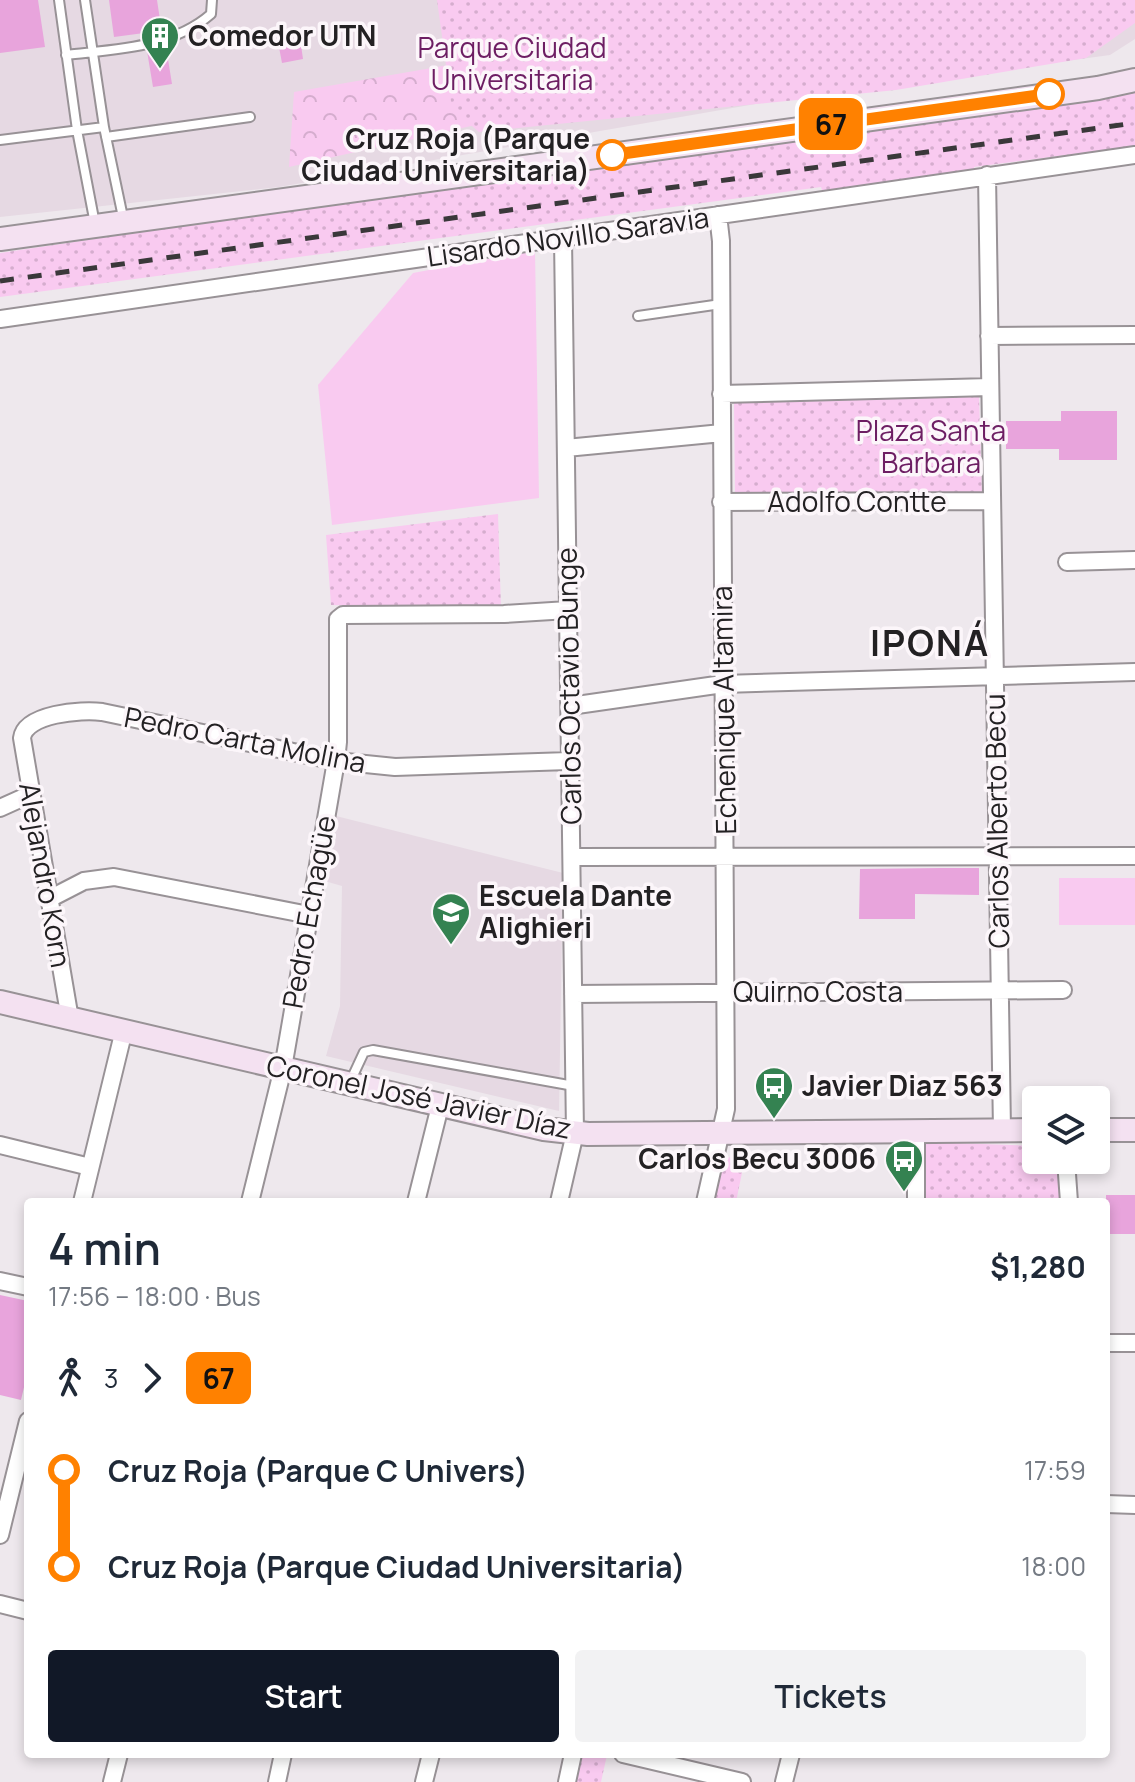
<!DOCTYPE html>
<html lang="en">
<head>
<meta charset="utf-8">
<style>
	:root { --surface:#fff; --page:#f2f2f3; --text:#1f2937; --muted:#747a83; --accent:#111827 }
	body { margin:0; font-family:Manrope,sans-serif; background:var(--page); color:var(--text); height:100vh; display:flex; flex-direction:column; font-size:30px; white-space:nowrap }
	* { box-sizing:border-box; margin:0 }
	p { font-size:26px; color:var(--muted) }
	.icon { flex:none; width:44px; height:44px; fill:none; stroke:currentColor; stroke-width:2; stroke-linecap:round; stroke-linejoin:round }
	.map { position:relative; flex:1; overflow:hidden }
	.panel { position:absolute; left:24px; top:1198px; width:1086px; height:560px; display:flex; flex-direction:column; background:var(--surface); border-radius:8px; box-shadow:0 4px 12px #0003 }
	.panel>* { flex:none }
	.badge { padding:0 16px; border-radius:12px; font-size:28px; line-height:52px }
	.fabs { position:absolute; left:1022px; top:1086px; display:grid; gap:16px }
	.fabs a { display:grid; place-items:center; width:88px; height:88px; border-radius:8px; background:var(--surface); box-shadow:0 4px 12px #0003; font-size:40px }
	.map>.badge { position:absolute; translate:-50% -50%; box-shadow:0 0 0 4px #fff }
	.legs { display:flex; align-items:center; gap:12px; height:88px; padding:0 24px; font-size:26px }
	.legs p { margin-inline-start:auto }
	.head { display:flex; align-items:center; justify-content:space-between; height:136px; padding:0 24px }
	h1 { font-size:44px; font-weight:600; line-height:60px }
	.primary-button { display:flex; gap:16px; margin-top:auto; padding:16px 24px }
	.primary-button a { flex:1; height:92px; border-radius:8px; background:var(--accent); color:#fff; font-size:32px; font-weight:600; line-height:92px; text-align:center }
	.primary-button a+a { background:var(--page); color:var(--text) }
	ul { padding:0 24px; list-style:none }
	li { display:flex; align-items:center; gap:28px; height:96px; font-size:30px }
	li i { display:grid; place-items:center; width:12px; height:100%; margin:0 10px; background:currentColor }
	li i::after { content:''; width:20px; height:20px; margin:-10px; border:6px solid; border-radius:50%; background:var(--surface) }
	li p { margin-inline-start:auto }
	li:first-child i { background:linear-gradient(#0000 50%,currentColor 0) }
	li:last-child i { background:linear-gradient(currentColor 50%,#0000 0) }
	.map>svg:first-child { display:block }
	.built { fill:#e6d9e3 }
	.forest { fill:url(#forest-crowns) }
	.park { fill:url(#park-dots) }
	.pitch { fill:#f9caf0 }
	.building { fill:#e8a4dc }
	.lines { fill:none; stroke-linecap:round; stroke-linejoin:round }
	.lane-casing { stroke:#989296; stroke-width:12 }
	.street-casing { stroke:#989296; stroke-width:20 }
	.secondary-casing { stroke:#989296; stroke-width:26 }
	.lane { stroke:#fff; stroke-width:8 }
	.street { stroke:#fff; stroke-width:16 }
	.secondary { stroke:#f4e1f1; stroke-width:22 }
	.rail { stroke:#3a383a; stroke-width:5; stroke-dasharray:14 14; stroke-linecap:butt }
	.line-1-casing { stroke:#fff; stroke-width:18 }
	.line-1 { stroke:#ff8100; stroke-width:12 }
	.stop-1-dot { fill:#fff; stroke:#ff8100; stroke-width:4 }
	.labels { text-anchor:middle; stroke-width:7; stroke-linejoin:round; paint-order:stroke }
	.poi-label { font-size:28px; font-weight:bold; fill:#232123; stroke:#fcf6fa; text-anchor:start }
	.park-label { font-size:28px; fill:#6d1e63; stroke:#fcf6fa }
	.stop-label { font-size:28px; font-weight:bold; fill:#232123; stroke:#fcf6fa; text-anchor:end }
	.street-label { font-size:28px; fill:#232123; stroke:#fcf6fa }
	.district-label { font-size:36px; font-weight:bold; letter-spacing:2px; fill:#232123; stroke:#fcf6fa }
</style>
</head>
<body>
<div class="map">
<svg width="1135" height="1782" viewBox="0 0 1135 1782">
	<defs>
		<pattern id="forest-crowns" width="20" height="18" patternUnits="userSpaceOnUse" patternTransform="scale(2)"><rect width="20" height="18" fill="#f9caf0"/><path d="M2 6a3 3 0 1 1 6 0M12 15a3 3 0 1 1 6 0" fill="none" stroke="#d5adce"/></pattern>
		<pattern id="park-dots" width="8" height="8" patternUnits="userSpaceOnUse" patternTransform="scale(2)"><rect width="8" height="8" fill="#f9caf0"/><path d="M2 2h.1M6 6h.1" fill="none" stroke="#d5adce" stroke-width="1.8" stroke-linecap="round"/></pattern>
	</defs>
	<rect width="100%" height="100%" fill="#eee8ed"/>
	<path class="built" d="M 0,0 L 1135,0 L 1135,39 L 1110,55 L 772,101 L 279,187 L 0,217 Z
		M 332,815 L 563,873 L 559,1111 L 326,1056 L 340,1006 L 342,886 L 321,880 Z"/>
	<path class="forest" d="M 1030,0 L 289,167 L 294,92 L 545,48 Z"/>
	<path class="park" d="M 437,0 L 1135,0 L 1135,23 L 1086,58 L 896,90 L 479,132 L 452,109 Z
		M 1135,84 L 1135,146 L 974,167 L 975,173 L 823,193 L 821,187 L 0,297 L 0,253 Z
		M 979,395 L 982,496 L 735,495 L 734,403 Z
		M 498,514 L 501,609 L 331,605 L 326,535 Z
		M 925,1142 L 1036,1146 L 1036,1160 L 1058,1160 L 1061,1202 L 925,1202 Z
		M 721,1157 L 745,1158 L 736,1202 L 710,1202 Z
		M 579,1754 L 607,1755 L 601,1782 L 572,1782 Z"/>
	<path class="pitch" d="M 535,250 L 539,498 L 332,525 L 318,385 L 413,273 Z
		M 1059,878 L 1135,878 L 1135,925 L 1059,925 Z"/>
	<path class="building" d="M 0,0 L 38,0 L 45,47 L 0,53 Z
		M 109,0 L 157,0 L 162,33 L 145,37 L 144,33 L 114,37 Z
		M 300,38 L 303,59 L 282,63 L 278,42 Z
		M 164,47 L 164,53 L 167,53 L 172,84 L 153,87 L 147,51 Z
		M 1061,411 L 1117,411 L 1117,460 L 1059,460 L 1059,449 L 1006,449 L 1006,421 L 1061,421 Z
		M 941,868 L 979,868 L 979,895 L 915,894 L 915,919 L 859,919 L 860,869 Z
		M 1106,1195 L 1135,1195 L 1135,1234 L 1106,1234 Z
		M 0,1295 L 28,1301 L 28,1370 L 21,1400 L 0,1395 Z"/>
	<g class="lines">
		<g class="lane-casing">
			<path id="lane" d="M 59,0 L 77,130 L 95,224
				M 85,0 L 104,127
				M 66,55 C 116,49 172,48 211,14 L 212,0
				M 106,137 L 250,117
				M 0,140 L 104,127 L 124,222
				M 638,316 L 721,304
				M 350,1082 L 364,1052 L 373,1050 L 574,1086"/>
		</g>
		<g class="street-casing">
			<path id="street" d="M 987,175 L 1002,1130
				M 0,319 L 1135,155
				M 989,336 L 1135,335
				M 721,394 L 990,387
				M 566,448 L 722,433
				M 721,502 L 992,501
				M 1067,562 L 1135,560
				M 570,706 L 723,684 L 1135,672
				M 0,808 L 31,794
				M 572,857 L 1135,856
				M 51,898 L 84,881 L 114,877 L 309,915
				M 573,994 L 1063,990
				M 70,1019 L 22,738 C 25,714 81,709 102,712 L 336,761 L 395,767 L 569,761
				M 916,1130 L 916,1202
				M 0,1145 L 90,1167
				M 1066,1160 L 1069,1202
				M 82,1202 L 124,1030
				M 250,1202 L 283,1068 L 336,761 L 338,742 L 338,619 L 343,615 L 504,614 L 568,610
				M 416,1202 L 440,1106
				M 559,1202 L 575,1133 L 563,238
				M 705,1202 L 726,1109 L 721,241 L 718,215
				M 0,1281 L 28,1287
				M 1106,1343 L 1135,1343
				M 1106,1504 L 1135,1505
				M 0,1535 L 28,1421
				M 0,1604 L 28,1611
				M 623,1754 L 742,1782
				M 112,1782 L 119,1754
				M 277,1782 L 283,1754
				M 424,1782 L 431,1754
				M 567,1782 L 573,1754
				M 784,1782 L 791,1754"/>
		</g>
		<g class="secondary-casing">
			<path id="secondary" d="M 0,239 L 1098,88 L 1135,80
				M 0,1002 L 544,1129 L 588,1134 L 1036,1130
				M 1096,1130 L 1135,1130"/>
		</g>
		<use href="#lane" class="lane"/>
		<use href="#street" class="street"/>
		<use href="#secondary" class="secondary"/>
		<path class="rail" d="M 0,281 L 1135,123"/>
	</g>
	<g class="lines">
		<g class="line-1-casing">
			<path id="line-1" d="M 612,155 L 1049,94"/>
		</g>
		<use href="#line-1" class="line-1"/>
	</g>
	<defs>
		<g id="building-pin" transform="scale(2)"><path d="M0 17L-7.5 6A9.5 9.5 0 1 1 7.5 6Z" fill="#348251" stroke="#fcf6fa"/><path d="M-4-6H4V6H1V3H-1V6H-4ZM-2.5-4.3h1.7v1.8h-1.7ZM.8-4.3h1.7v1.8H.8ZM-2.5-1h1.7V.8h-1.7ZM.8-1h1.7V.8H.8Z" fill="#fff"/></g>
		<g id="school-pin" transform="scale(2)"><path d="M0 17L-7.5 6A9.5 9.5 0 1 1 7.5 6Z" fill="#348251" stroke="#fcf6fa"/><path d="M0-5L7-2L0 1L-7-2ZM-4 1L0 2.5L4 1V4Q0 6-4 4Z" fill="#fff"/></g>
		<g id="bus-pin" transform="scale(2)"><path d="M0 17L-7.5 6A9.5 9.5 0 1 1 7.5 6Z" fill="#348251" stroke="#fcf6fa"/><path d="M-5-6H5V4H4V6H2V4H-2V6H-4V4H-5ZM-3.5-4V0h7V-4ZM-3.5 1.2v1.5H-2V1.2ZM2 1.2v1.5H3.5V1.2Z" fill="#fff"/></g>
	</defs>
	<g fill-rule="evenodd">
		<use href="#building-pin" x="160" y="36"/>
		<use href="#school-pin" x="451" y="912"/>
		<use href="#bus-pin" x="774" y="1086"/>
		<use href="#bus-pin" x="904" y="1159"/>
	</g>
	<g class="stop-1-dot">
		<circle cx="1049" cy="94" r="14"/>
		<circle cx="612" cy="155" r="14"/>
	</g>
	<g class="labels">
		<g class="poi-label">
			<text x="188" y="46">Comedor UTN</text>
			<text x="479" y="906">Escuela Dante<tspan x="479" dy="32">Alighieri</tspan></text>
			<text x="802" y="1096">Javier Diaz 563</text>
			<text x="876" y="1169" text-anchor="end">Carlos Becu 3006</text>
		</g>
		<g class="park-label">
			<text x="512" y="58">Parque Ciudad<tspan x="512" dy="32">Universitaria</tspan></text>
			<text x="931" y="441">Plaza Santa<tspan x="931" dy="32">Barbara</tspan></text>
		</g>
		<g class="stop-label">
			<text x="590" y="149">Cruz Roja (Parque<tspan x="590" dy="32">Ciudad Universitaria)</tspan></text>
		</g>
		<g class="street-label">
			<text transform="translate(568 237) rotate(-8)" y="10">Lisardo Novillo Saravia</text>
			<text x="857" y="512">Adolfo Contte</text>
			<text transform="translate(569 686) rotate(-91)" y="10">Carlos Octavio Bunge</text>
			<text transform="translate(724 710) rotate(-91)" y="10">Echenique Altamira</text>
			<text transform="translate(245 740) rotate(11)" y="10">Pedro Carta Molina</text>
			<text transform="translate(997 821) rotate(-91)" y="10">Carlos Alberto Becu</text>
			<text transform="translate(45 875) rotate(80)" y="10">Alejandro Korn</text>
			<text transform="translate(309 912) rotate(-80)" y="10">Pedro Echagüe</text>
			<text x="818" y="1002">Quirno Costa</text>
			<text transform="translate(419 1097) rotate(12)" y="10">Coronel José Javier Díaz</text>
		</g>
		<g class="district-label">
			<text x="930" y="656">IPONÁ</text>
		</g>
	</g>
</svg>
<div class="fabs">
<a><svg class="icon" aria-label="layers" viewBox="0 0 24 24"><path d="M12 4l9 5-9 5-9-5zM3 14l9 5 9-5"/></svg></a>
</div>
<b class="badge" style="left:831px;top:124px;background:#ff8100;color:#111">67</b>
<section class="panel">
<div class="head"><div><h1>4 min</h1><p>17:56 – 18:00 · Bus</p></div><b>$1,280</b></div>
<div class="legs"><svg class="icon" aria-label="walk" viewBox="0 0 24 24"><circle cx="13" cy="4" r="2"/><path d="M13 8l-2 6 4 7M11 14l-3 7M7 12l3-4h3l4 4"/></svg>3<svg class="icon" aria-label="forward" viewBox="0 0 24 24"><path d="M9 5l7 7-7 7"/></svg><b class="badge" style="background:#ff8100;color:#111">67</b></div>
<ul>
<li><i style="color:#ff8100"></i><b>Cruz Roja (Parque C Univers)</b><p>17:59</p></li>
<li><i style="color:#ff8100"></i><b>Cruz Roja (Parque Ciudad Universitaria)</b><p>18:00</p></li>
</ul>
<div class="primary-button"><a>Start</a><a>Tickets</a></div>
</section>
</div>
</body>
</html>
